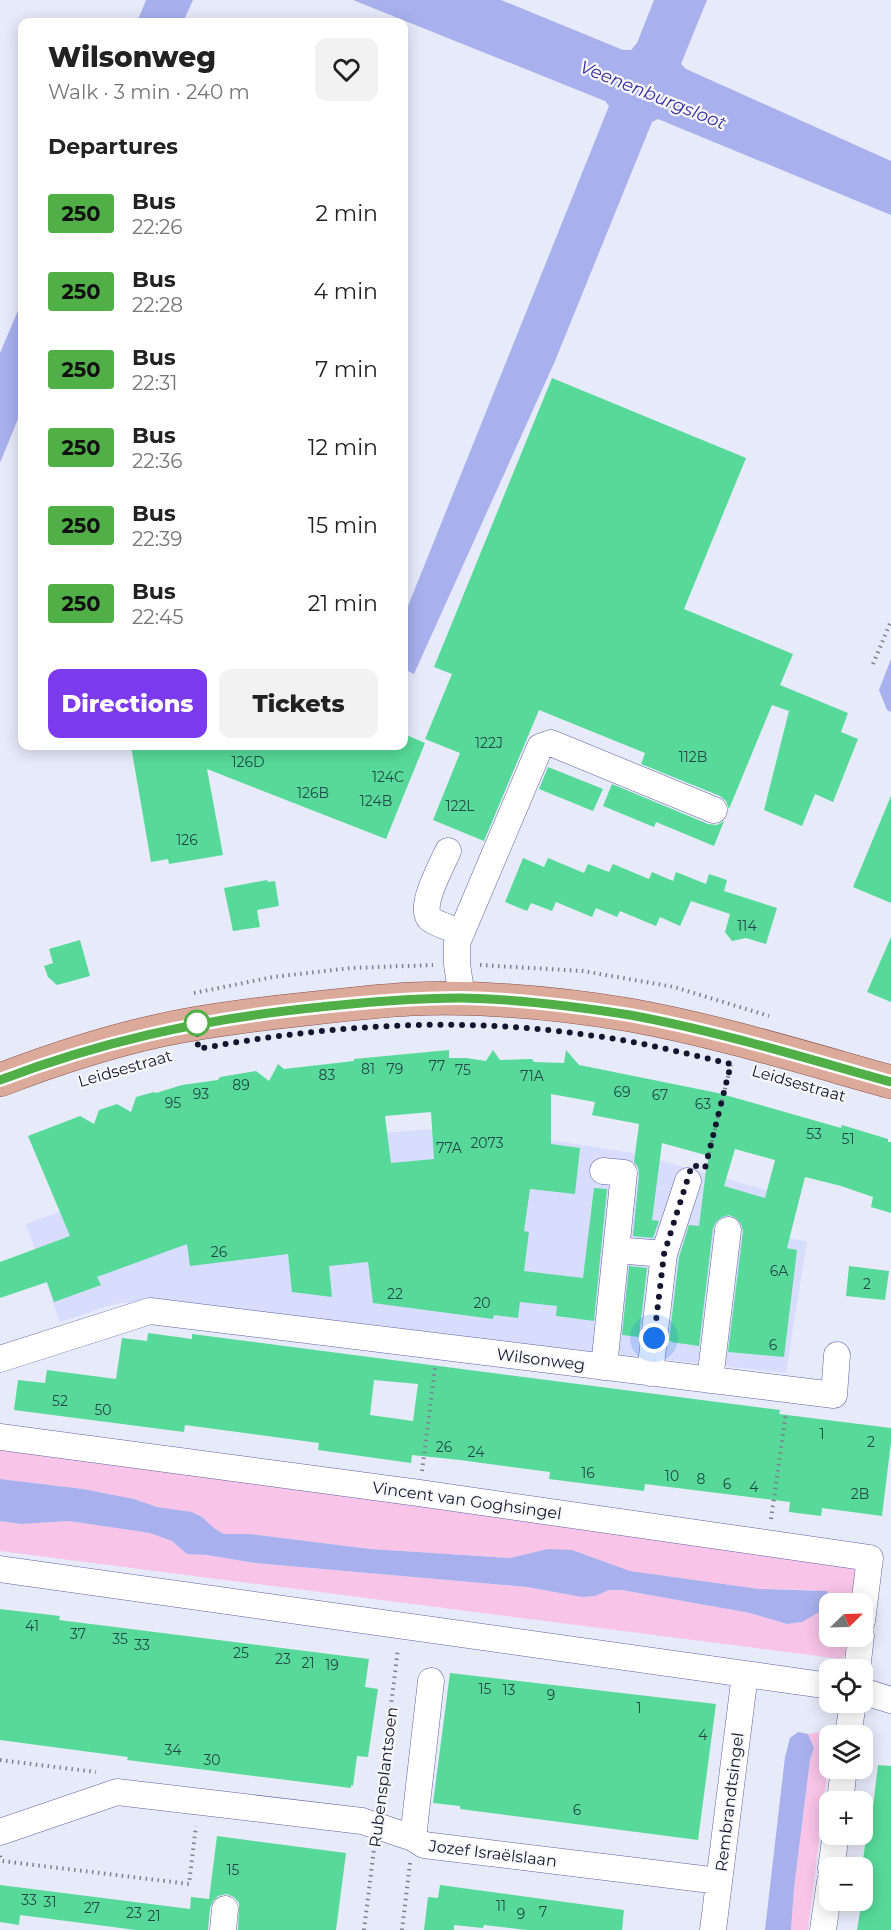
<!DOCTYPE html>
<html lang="en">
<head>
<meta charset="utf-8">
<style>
	:root { --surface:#fff; --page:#f2f2f2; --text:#222; --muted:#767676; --accent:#7c3aed }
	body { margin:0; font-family:Montserrat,sans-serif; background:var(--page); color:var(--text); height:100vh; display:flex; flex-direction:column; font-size:22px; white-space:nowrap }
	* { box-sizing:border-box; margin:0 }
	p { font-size:20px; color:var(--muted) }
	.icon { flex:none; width:33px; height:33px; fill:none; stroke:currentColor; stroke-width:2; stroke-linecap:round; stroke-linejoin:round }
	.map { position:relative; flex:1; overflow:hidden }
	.side { position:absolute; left:18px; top:18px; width:390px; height:732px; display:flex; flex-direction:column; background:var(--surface); border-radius:12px; box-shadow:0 3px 15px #0003 }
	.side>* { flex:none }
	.badge { padding:0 12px; border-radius:4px; font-size:21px; line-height:39px }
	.needle { width:39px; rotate:67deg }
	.tools { position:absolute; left:819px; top:1593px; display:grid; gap:12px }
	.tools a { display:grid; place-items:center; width:54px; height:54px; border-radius:12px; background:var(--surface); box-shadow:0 3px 15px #0003; font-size:30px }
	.you { position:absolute; width:30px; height:30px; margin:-15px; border:4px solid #fff; border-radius:50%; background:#1a73e8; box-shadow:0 0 0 9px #1a73e833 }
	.map>.badge { position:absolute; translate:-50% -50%; box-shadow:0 0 0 3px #fff }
	h2 { padding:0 30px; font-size:22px; line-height:54px }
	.round { display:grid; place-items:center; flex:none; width:63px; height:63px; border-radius:12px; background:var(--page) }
	.head { display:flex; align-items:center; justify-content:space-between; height:102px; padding:0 30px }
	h1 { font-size:28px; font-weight:800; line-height:45px }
	.action { display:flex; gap:12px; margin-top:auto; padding:12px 30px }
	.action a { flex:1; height:69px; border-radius:12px; background:var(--accent); color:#fff; font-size:24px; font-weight:800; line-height:69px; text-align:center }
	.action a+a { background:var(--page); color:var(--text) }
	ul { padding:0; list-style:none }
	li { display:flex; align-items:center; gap:18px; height:78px; padding:0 30px }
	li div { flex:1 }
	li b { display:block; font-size:22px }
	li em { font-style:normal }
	li .badge { min-width:66px; font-weight:700; text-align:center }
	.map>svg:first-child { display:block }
	.built { fill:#d8ddfd }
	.green { fill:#f8c4e7 }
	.water { fill:#a8b0ee }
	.building { fill:#57da99; fill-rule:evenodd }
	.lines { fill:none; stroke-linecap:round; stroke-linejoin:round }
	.minor-casing { stroke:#5e63a4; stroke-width:27 }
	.major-casing { stroke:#875149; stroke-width:34 }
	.path { stroke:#7d8094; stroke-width:4; stroke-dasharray:1.5 4.5; stroke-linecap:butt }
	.minor { stroke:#fff; stroke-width:26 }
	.major { stroke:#dcaa9a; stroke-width:33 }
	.line-casing { stroke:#fff; stroke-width:14 }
	.line { stroke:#50af46; stroke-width:9 }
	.walk { stroke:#141630; stroke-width:6; stroke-dasharray:0 10.8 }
	.stop-dot { fill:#fff; stroke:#50af46; stroke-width:3 }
	.labels { text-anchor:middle; stroke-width:4.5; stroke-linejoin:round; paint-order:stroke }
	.number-label { font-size:14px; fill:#25474a }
	.street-label { font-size:16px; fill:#141630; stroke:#f8f8f8 }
	.water-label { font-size:18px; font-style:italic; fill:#382ea3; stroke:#f8f8f8 }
</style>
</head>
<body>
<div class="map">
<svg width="891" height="1930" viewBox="0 0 891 1930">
	<rect width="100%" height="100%" fill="#e7eaf9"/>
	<path class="built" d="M 469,1127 L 638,1154 L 773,1192 L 772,1234 L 807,1242 L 786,1373 L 551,1347 L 165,1302 L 118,1303 L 60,1322 L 26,1224 L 173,1170 L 282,1139 Z"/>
	<path class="green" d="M 0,1445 L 843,1564 L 854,1569 L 857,1582 L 853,1603 L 830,1604 L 830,1636 L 849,1637 L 846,1655 L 841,1659 L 0,1551 L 0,1521 L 21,1524 L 69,1521 L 150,1533 L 172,1541 L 187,1554 L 207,1555 L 255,1563 L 527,1587 L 582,1597 L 595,1596 L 609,1590 L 622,1590 L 750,1613 L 787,1624 L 802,1622 L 823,1610 L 814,1590 L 759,1589 L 629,1571 L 572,1550 L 527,1554 L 510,1558 L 370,1549 L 250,1534 L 224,1534 L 214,1529 L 202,1517 L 192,1512 L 157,1507 L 134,1499 L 83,1489 L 0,1479 Z
		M 833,1730 L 832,1735 L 830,1736 L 829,1759 L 808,1930 L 791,1930 L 794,1888 L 810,1760 L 814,1748 L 808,1734 Z"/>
	<path class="water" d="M 146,0 L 193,0 L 183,22 L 137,22 Z
		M 353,0 L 501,0 L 623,50 L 631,50 L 637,43 L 654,0 L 707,0 L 681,64 L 686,69 L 891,161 L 891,215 L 658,119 L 652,122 L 555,361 L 414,674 L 404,669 L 404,616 L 609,106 L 605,101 Z
		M 22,301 L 22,409 L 0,463 L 0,353 Z
		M 891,659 L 891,712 L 887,710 L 879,690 Z
		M 0,1479 L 83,1489 L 134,1499 L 157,1507 L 192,1512 L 202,1517 L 215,1529 L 224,1534 L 250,1534 L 370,1549 L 510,1558 L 548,1549 L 572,1550 L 630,1571 L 759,1589 L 827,1591 L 829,1600 L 823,1610 L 802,1622 L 787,1624 L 750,1613 L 622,1590 L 609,1590 L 595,1596 L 582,1597 L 527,1587 L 255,1563 L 207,1555 L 187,1554 L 172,1541 L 150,1533 L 69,1521 L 21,1524 L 0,1521 Z
		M 798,1732 L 808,1734 L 814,1748 L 810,1760 L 794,1888 L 791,1930 L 765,1930 L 785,1757 L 790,1738 Z"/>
	<path class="building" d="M 552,378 L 746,458 L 684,609 L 793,654 L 780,685 L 848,713 L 841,732 L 858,739 L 833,802 L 815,794 L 802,826 L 764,810 L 789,711 L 772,705 L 729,809 L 726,801 L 720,796 L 641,764 L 645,753 L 539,710 L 484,841 L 433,820 L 460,753 L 425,739 L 452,674 L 434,667 Z
		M 404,734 L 425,743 L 386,839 L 207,769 L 223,855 L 169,864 L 168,859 L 151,862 L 131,746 L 404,746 Z
		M 548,767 L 603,789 L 593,811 L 539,789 Z
		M 612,784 L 708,824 L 717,825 L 724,821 L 714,846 L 656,822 L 654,827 L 603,806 Z
		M 891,796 L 891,903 L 853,887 Z
		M 523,858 L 544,867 L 548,858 L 584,873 L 588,864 L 609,872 L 613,864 L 649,879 L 652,872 L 673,881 L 676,872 L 706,884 L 709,874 L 727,880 L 724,891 L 777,908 L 766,944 L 746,938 L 732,941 L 725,932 L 730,914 L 691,901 L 680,926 L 660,917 L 656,926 L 620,911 L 617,917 L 596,908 L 592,917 L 556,902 L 552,911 L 531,903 L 527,911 L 505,902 Z
		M 267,880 L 268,882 L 275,881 L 279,906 L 257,910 L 260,927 L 233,931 L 224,888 Z
		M 891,937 L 891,1002 L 867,992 Z
		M 80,940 L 90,976 L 57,985 L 48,977 L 44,966 L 53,963 L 49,949 Z
		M 449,1050 L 449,1058 L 466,1058 L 486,1061 L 493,1050 L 500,1060 L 532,1059 L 534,1062 L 564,1063 L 566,1050 L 579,1065 L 718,1093 L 841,1128 L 842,1125 L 888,1139 L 888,1142 L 891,1142 L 891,1213 L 871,1207 L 873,1197 L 841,1186 L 805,1177 L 787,1248 L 797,1250 L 784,1357 L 728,1352 L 743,1231 L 741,1224 L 736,1218 L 729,1215 L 722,1217 L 716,1222 L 713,1228 L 699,1346 L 671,1342 L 672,1341 L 669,1341 L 679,1257 L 689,1225 L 699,1226 L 706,1170 L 709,1156 L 662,1143 L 652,1220 L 659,1221 L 653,1238 L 633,1236 L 639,1175 L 638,1167 L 634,1162 L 639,1124 L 592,1115 L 595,1102 L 551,1094 L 551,1144 L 580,1148 L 575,1194 L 530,1189 L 524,1231 L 529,1232 L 524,1271 L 583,1278 L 594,1188 L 607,1189 L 594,1321 L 556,1316 L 557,1306 L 520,1302 L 518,1318 L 494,1315 L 493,1319 L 373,1303 L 368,1262 L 329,1266 L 332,1297 L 292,1292 L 288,1254 L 190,1266 L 187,1244 L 97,1277 L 101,1285 L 54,1302 L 47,1282 L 0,1298 L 0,1262 L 70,1236 L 28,1136 L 80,1116 L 94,1124 L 99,1110 L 117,1104 L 131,1112 L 136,1097 L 154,1092 L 156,1093 L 182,1085 L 218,1080 L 220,1077 L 256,1071 L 269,1081 L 278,1064 L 284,1069 L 354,1061 L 354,1059 ZM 431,1112 L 434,1159 L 391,1163 L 385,1116 ZM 735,1149 L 775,1160 L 765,1198 L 724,1186 Z
		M 629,1266 L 647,1268 L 639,1337 L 622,1335 Z
		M 849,1266 L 889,1271 L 885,1300 L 846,1296 Z
		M 148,1333 L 192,1339 L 192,1334 L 377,1358 L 780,1410 L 779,1414 L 891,1428 L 891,1442 L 882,1516 L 822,1508 L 821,1516 L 789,1512 L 790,1502 L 645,1484 L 644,1491 L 549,1479 L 550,1472 L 460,1460 L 412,1455 L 411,1463 L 318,1450 L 319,1443 L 185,1425 L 184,1432 L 14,1410 L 18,1380 L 45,1383 L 47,1370 L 116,1379 L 122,1338 L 147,1341 ZM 374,1380 L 418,1384 L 413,1421 L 370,1415 Z
		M 0,1609 L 60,1616 L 59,1620 L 369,1659 L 365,1687 L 378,1689 L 368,1757 L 357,1756 L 353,1786 L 351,1785 L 351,1788 L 127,1760 L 128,1757 L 0,1740 Z
		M 450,1673 L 716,1704 L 698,1840 L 460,1809 L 460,1806 L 433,1803 Z
		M 878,1765 L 891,1766 L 891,1930 L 857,1930 L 862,1900 L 862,1866 L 866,1839 L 870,1814 L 872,1815 Z
		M 217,1836 L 346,1853 L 336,1930 L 238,1930 L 239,1903 L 234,1897 L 226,1894 L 218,1896 L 213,1901 L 210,1908 L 208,1930 L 136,1930 L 20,1915 L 19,1925 L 0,1922 L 0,1885 L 190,1909 L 191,1897 L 209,1899 Z
		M 440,1885 L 624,1910 L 622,1930 L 527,1930 L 484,1925 L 483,1928 L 454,1925 L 454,1930 L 424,1930 L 428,1897 L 438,1898 Z"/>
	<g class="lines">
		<g class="minor-casing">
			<path id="minor" d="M 448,851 C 442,865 418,907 430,919 C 436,924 454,929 461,933
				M 462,998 L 457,964 L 457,943 L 540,747 L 551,743 L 714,810
				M 603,1171 L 624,1173 L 604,1367
				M 616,1250 L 664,1254 L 688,1181
				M 0,1359 L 150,1311 L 834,1395 L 837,1355
				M 650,1373 L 664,1254
				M 710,1380 L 728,1230
				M 0,1437 L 419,1493 L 870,1558 L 862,1621
				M 0,1569 L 830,1686
				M 857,1670 L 861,1636
				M 862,1691 L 891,1700
				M 848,1736 L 853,1702
				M 840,1802 L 844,1768
				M 0,1832 L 117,1792 L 362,1821 L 413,1838 L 424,1845 L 719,1881
				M 413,1838 L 431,1681
				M 831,1868 L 836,1834
				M 223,1930 L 225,1909
				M 713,1930 L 745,1674
				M 823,1930 L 830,1882"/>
		</g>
		<g class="major-casing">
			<path id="major" d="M 0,1080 C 52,1060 107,1042 162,1030 C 209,1020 258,1014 306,1009 C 341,1005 376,1001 411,999 C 484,996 557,1003 630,1015 C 718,1031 805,1058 891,1082"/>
		</g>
		<path class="path" d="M 873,664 L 891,621
			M 480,965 L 583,971 L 674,987 L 769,1016
			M 194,993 L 273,977 L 351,968 L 433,965
			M 706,1165 L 731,1065
			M 422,1471 L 435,1368
			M 771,1519 L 786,1413
			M 0,1760 L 96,1772
			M 379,1803 L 398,1649
			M 0,1856 L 2,1861 L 189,1884 L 196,1826
			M 364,1930 L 374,1849
			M 402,1930 L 410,1863"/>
		<use href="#minor" class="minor"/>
		<use href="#major" class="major"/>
	</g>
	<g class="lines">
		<g class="line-casing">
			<path id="line" d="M 0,1080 C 100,1042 195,1021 302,1009 C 355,1003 408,998 461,998 C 518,999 574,1006 630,1015 C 718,1031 805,1058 891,1082"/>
		</g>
		<use href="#line" class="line"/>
		<path class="walk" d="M 197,1023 L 198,1049 C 327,1025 459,1016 588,1035 C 637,1041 684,1053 731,1064 L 705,1168 L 692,1165 L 664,1254 L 654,1338"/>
	</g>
	<circle class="stop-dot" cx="197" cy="1023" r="12"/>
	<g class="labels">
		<g class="number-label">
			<text x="489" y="748">122J</text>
			<text x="693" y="762">112B</text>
			<text x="248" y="767">126D</text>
			<text x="388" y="782">124C</text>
			<text x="313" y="798">126B</text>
			<text x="376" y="806">124B</text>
			<text x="460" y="811">122L</text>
			<text x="187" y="845">126</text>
			<text x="747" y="931">114</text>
			<text x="437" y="1071">77</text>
			<text x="368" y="1074">81</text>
			<text x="395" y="1074">79</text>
			<text x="463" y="1075">75</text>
			<text x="327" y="1080">83</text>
			<text x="532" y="1081">71A</text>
			<text x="241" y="1090">89</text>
			<text x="622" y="1097">69</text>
			<text x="201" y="1099">93</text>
			<text x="660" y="1100">67</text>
			<text x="173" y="1108">95</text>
			<text x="703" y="1109">63</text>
			<text x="814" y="1139">53</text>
			<text x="848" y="1144">51</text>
			<text x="487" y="1148">2073</text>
			<text x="449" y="1153">77A</text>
			<text x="219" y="1257">26</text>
			<text x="779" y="1276">6A</text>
			<text x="867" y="1289">2</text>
			<text x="395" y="1299">22</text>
			<text x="482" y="1308">20</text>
			<text x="773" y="1350">6</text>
			<text x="60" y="1406">52</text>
			<text x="103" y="1415">50</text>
			<text x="822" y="1439">1</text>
			<text x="871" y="1447">2</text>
			<text x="444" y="1452">26</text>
			<text x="476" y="1457">24</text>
			<text x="588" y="1478">16</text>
			<text x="672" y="1481">10</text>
			<text x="701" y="1484">8</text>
			<text x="727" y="1489">6</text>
			<text x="754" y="1492">4</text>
			<text x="860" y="1499">2B</text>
			<text x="32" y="1631">41</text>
			<text x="78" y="1639">37</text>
			<text x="120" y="1644">35</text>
			<text x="142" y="1650">33</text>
			<text x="241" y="1658">25</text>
			<text x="283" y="1664">23</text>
			<text x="308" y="1668">21</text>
			<text x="332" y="1670">19</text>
			<text x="485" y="1694">15</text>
			<text x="509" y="1695">13</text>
			<text x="551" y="1700">9</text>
			<text x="639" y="1713">1</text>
			<text x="703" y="1740">4</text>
			<text x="173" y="1755">34</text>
			<text x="212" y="1765">30</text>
			<text x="577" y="1815">6</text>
			<text x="233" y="1875">15</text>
			<text x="29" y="1905">33</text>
			<text x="50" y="1907">31</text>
			<text x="501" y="1911">11</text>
			<text x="92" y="1913">27</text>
			<text x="543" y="1917">7</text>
			<text x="134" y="1918">23</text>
			<text x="521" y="1919">9</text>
			<text x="154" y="1921">21</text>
		</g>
		<g class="street-label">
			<text transform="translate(125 1068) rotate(-16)" y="6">Leidsestraat</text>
			<text transform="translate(799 1083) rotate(16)" y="6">Leidsestraat</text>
			<text transform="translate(541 1359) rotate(7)" y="6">Wilsonweg</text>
			<text transform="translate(467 1500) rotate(8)" y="6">Vincent van Goghsingel</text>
			<text transform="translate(383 1777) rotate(-83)" y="6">Rubensplantsoen</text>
			<text transform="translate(729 1802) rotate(-83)" y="6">Rembrandtsingel</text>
			<text transform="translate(493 1853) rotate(7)" y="6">Jozef Israëlslaan</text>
		</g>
		<g class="water-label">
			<text transform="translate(653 95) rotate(22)" y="6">Veenenburgsloot</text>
		</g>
	</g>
</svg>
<div class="tools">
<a><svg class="needle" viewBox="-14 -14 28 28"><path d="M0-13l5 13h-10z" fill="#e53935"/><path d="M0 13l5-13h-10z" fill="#767676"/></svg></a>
<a><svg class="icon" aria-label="locate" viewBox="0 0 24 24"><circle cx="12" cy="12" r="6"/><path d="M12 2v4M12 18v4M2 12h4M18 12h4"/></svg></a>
<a><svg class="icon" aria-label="layers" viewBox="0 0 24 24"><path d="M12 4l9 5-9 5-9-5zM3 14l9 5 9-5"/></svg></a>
<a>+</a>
<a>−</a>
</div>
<div class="you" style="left:654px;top:1338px"></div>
<section class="side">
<div class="head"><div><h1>Wilsonweg</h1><p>Walk · 3 min · 240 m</p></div><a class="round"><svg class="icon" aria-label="heart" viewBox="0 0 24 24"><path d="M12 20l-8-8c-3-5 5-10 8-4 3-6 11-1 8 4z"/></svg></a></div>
<h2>Departures</h2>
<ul>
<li><span class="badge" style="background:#50af46;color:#111">250</span><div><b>Bus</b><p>22:26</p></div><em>2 min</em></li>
<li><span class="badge" style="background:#50af46;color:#111">250</span><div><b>Bus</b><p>22:28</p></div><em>4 min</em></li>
<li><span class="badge" style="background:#50af46;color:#111">250</span><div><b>Bus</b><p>22:31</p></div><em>7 min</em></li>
<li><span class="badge" style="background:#50af46;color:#111">250</span><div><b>Bus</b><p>22:36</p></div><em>12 min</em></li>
<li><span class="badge" style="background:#50af46;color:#111">250</span><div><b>Bus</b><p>22:39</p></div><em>15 min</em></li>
<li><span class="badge" style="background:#50af46;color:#111">250</span><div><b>Bus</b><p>22:45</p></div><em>21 min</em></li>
</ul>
<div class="action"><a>Directions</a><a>Tickets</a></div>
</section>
</div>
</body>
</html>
